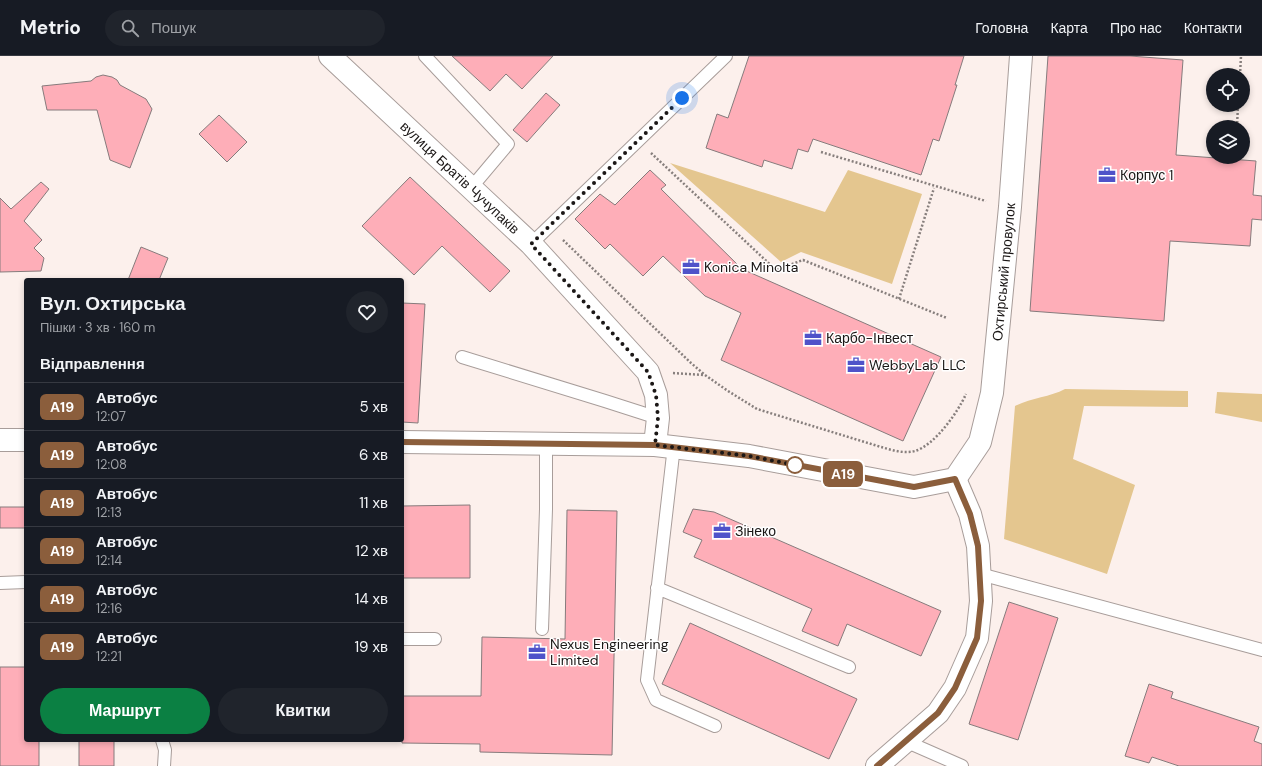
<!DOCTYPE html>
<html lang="uk">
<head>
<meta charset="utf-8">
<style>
	:root { --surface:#171b24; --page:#20242c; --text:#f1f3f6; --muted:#9ea1a6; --line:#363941; --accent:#0b8043 }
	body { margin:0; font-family:"DM Sans",sans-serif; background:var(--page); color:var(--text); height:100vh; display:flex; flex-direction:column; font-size:15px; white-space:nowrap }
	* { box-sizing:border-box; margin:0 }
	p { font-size:13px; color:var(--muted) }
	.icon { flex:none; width:22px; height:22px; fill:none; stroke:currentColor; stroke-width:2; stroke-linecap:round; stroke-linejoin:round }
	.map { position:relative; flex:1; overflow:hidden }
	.details { position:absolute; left:24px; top:222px; width:380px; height:464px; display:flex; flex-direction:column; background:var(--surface); border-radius:4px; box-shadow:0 2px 6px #0003 }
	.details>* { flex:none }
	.badge { padding:0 8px; border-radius:6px; font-size:14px; line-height:26px }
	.tools { position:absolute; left:1206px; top:12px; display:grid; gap:8px }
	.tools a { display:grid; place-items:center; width:44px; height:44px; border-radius:50%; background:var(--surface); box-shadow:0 2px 6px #0003; font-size:20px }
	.you { position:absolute; width:20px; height:20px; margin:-10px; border:3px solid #fff; border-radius:50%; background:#1a73e8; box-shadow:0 0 0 6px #1a73e833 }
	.map>.badge { position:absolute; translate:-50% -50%; box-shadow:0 0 0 2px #fff }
	h2 { padding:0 16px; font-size:15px; line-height:36px }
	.round { display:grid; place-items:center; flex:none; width:42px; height:42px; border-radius:21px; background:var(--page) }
	.head { display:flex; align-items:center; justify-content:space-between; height:68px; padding:0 16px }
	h1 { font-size:19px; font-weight:600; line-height:30px }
	.primary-button { display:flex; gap:8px; margin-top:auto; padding:8px 16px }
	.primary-button a { flex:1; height:46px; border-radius:24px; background:var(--accent); color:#fff; font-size:16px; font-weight:600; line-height:46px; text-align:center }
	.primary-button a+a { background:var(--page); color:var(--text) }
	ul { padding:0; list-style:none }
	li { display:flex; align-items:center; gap:12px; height:48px; padding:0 16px; border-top:1px solid var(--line) }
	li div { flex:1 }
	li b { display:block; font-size:15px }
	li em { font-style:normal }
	li .badge { min-width:44px; font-weight:700; text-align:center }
	header { display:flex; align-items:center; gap:24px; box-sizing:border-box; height:56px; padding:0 20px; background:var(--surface); border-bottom:1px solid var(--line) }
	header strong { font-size:19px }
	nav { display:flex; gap:22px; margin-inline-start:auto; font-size:14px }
	.search { width:280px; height:36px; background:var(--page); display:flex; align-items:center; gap:10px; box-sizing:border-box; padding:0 14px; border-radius:22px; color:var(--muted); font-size:15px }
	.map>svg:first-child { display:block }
	.green { fill:#e4c68f }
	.building { fill:#feaeb8; stroke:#867b7c }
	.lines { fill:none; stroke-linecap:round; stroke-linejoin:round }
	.service-casing { stroke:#a89d9a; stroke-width:14 }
	.minor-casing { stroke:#a89d9a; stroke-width:24 }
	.tertiary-casing { stroke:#a89d9a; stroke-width:24 }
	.secondary-casing { stroke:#a89d9a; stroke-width:24 }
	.path { stroke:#877f7d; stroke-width:2.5; stroke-dasharray:2 2; stroke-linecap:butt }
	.service { stroke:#fff; stroke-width:12 }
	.minor { stroke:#fff; stroke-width:22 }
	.tertiary { stroke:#fff; stroke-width:22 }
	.secondary { stroke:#fff; stroke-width:22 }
	.line-casing { stroke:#fff; stroke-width:9 }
	.line { stroke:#8b5e3c; stroke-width:6 }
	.walk { stroke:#1b1716; stroke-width:4; stroke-dasharray:0 7.2 }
	.stop-dot { fill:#fff; stroke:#8b5e3c; stroke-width:2 }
	.labels { text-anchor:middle; stroke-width:3; stroke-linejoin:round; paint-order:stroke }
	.poi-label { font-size:14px; fill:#1b1716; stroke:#fff; text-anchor:start }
	.street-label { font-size:14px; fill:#1b1716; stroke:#fff }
</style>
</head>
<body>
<header>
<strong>Metrio</strong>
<div class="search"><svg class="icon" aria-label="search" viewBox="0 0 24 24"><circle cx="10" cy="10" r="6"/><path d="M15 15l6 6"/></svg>Пошук</div>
<nav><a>Головна</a><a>Карта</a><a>Про нас</a><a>Контакти</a></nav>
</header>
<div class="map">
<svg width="1262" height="710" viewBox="0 0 1262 710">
	<rect width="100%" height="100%" fill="#fcf0ec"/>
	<path class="green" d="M 670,107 L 825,156 L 848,114 L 922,138 L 892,228 L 801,196 L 781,206 Z
		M 1065,333 L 1188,335 L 1188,351 L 1084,350 L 1073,403 L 1135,429 L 1107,518 L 1004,483 L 1015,350 C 1031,342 1050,341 1065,333 Z
		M 1217,336 L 1262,338 L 1262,366 L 1215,357 Z"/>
	<path class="building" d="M 452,0 L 553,0 L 522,33 L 506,18 L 490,35 Z
		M 749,0 L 964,0 L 955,29 L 957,29 L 939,85 L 933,83 L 921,119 L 813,83 L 808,96 L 798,93 L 792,113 L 764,104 L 762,111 L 706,92 L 717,58 L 728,62 Z
		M 1048,0 L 1130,0 L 1183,4 L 1176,99 L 1256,105 L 1253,139 L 1262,140 L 1262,164 L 1252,163 L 1250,190 L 1170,185 L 1164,265 L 1030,255 Z
		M 103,19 L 112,21 L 117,24 L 120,29 L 146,43 L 152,53 L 130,112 L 110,104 L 97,54 L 47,54 L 42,30 L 91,25 L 96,21 Z
		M 546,37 L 560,49 L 527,86 L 513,74 Z
		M 219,59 L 247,86 L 227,106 L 199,78 Z
		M 650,114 L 666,129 L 661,133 L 742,213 L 941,301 L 903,385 L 721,304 L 741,257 L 705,240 L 663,200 L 643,220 L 610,188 L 605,193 L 575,163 L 600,138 L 615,149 Z
		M 410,121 L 510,215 L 490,236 L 442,190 L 414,219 L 362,170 Z
		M 41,126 L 49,133 L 24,165 L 42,184 L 34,192 L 44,202 L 41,215 L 0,216 L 0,142 L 11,153 Z
		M 141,191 L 168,202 L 159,224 L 128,224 Z
		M 402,247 L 425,248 L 418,367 L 402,366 Z
		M 470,449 L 470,522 L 402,522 L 402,450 Z
		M 0,451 L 26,451 L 26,472 L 0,472 Z
		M 693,453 L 714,456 L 941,555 L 921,600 L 847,568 L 838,590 L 802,575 L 812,553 L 694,501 L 702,484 L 683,476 Z
		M 567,454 L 617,455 L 612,699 L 480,696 L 480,688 L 402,687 L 402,640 L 481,640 L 482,581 L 565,583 Z
		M 1009,546 L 1058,562 L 1018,684 L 969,668 Z
		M 690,567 L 857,643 L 829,703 L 662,628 Z
		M 0,611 L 26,611 L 26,684 L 39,684 L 39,710 L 0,710 Z
		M 1149,628 L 1173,636 L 1171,642 L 1259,671 L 1254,685 L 1262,688 L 1262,710 L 1179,710 L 1152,701 L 1149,707 L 1125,700 Z
		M 79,684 L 114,684 L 114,710 L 79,710 Z"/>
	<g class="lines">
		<g class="service-casing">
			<path id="service" d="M 425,0 L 508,88 L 471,132
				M 531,188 L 726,0
				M 462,301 L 605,345 L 658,362
				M 674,390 L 647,624 L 656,644 L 715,670
				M 980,518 L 1262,594
				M 0,527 L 26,526
				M 657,532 L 849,611
				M 542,573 L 546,453 L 546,388
				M 402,583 L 435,583
				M 162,684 L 165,694 L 164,710
				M 905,685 L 962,710"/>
		</g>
		<g class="minor-casing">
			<g id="minor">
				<path id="s1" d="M 330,0 L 531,188 L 648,316 L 656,339 L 658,362 L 655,389"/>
			</g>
		</g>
		<g class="tertiary-casing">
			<path id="tertiary" d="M 877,710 L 938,657 L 955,632 L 977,582 L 981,545 L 978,490 L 970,458 L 955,423"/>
		</g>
		<g class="secondary-casing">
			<g id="secondary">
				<path d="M 0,384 L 26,384"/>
				<path id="s2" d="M 402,386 L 655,389 L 749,400 L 914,431 L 955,423 L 980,386 L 992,337 L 1010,151 L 1021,0"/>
			</g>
		</g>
		<path class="path" d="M 1240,19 L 1241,0
			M 1237,71 L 1238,49
			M 821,96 L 986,145
			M 651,97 L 776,214 L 803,204 L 947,262
			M 1235,104 L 1236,101
			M 563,184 L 691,307 L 705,319 L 728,335 L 757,353 L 881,391 C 892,394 904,398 915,395 C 935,389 958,356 966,338
			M 899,243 L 934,132
			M 673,317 L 704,319"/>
		<use href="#service" class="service"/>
		<use href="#minor" class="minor"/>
		<use href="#tertiary" class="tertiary"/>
		<use href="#secondary" class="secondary"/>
	</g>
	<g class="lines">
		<g class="line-casing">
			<path id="line" d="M 402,386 L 655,389 L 749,400 L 914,431 L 955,423 L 970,458 L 978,490 L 981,545 L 977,582 L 955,632 L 938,657 L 877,710"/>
		</g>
		<use href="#line" class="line"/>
		<path class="walk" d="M 682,42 L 531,188 L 648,316 L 656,339 L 658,362 L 655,389 L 749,400 L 795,409"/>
	</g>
	<defs>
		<g id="office-bare" transform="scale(1.38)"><path d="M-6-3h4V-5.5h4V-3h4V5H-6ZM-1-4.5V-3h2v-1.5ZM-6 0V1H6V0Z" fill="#4f52c9" stroke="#fff" stroke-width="2.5" paint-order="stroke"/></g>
	</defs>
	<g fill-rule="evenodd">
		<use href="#office-bare" x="1107" y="119"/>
		<use href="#office-bare" x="691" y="211"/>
		<use href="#office-bare" x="813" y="282"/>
		<use href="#office-bare" x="856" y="309"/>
		<use href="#office-bare" x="722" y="475"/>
		<use href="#office-bare" x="537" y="596"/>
	</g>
	<circle class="stop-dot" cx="795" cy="409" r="8"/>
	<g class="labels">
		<g class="poi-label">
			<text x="1120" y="124">Корпус 1</text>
			<text x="704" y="216">Konica Minolta</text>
			<text x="826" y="287">Карбо-Інвест</text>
			<text x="869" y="314">WebbyLab LLC</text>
			<text x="735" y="480">Зінеко</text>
			<text x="550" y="593">Nexus Engineering<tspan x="550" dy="16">Limited</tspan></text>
		</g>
		<g class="street-label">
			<text dy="5" stroke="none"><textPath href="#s1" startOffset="178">вулиця Братів Чучупаків</textPath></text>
			<text dy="5" stroke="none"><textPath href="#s2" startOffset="774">Охтирський провулок</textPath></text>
		</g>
	</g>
</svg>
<div class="tools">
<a><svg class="icon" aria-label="locate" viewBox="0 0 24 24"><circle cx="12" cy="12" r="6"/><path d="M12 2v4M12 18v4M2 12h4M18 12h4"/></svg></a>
<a><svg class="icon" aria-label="layers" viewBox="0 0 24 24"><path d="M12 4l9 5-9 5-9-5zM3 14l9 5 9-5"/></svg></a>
</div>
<div class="you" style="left:682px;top:42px"></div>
<b class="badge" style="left:843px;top:418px;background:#8b5e3c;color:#fff">А19</b>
<section class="details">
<div class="head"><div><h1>Вул. Охтирська</h1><p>Пішки · 3 хв · 160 m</p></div><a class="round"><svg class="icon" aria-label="heart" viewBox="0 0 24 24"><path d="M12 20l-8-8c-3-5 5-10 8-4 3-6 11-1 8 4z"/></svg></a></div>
<h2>Відправлення</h2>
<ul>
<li><span class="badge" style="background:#8b5e3c;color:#fff">А19</span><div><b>Автобус</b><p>12:07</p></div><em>5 хв</em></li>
<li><span class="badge" style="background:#8b5e3c;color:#fff">А19</span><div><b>Автобус</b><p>12:08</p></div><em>6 хв</em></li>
<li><span class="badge" style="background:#8b5e3c;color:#fff">А19</span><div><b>Автобус</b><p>12:13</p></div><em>11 хв</em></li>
<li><span class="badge" style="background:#8b5e3c;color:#fff">А19</span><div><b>Автобус</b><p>12:14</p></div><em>12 хв</em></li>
<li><span class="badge" style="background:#8b5e3c;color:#fff">А19</span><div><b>Автобус</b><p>12:16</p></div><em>14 хв</em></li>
<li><span class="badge" style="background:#8b5e3c;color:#fff">А19</span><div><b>Автобус</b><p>12:21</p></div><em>19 хв</em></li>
</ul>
<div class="primary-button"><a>Маршрут</a><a>Квитки</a></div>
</section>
</div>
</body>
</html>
